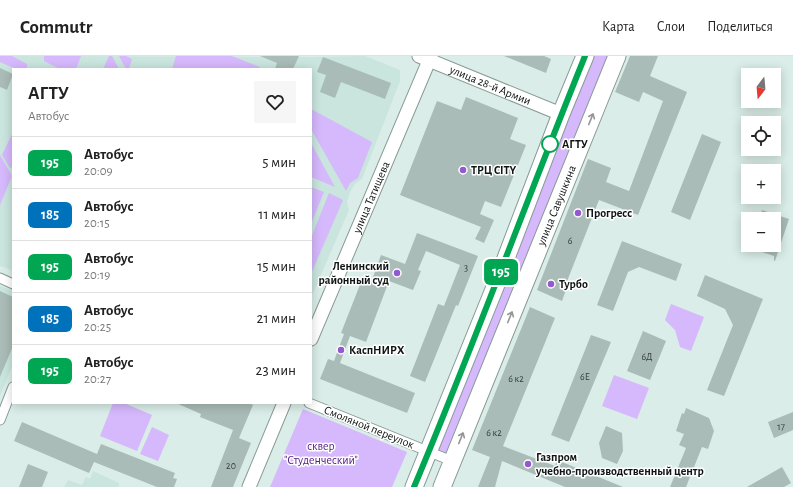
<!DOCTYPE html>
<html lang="ru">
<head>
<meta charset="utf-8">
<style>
	:root { --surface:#fff; --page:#f6f6f6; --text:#222; --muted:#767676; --line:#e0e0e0 }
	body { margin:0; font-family:"Alegreya Sans",sans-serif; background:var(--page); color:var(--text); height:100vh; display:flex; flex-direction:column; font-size:15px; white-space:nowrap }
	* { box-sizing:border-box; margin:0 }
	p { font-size:13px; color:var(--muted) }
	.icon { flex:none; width:22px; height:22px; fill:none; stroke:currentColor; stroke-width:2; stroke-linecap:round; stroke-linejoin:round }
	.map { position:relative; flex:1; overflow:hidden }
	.side { position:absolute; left:12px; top:12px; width:300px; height:336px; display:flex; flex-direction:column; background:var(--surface); border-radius:0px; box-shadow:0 2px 10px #0003 }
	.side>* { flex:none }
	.badge { padding:0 8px; border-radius:6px; font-size:14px; line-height:26px }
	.needle { width:26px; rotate:196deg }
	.fabs { position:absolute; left:741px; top:12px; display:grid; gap:8px }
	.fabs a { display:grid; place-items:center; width:40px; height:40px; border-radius:0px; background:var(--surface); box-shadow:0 2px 10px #0003; font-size:20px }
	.map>.badge { position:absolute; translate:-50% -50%; box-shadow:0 0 0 2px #fff }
	.round { display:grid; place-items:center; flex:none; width:42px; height:42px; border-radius:0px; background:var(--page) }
	.head { display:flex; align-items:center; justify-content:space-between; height:68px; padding:0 16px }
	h1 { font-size:19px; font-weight:700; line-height:30px }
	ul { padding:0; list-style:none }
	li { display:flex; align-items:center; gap:12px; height:52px; padding:0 16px; border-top:1px solid var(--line) }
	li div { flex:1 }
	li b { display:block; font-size:15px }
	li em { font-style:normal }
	li .badge { min-width:44px; font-weight:700; text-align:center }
	header { display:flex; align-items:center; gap:24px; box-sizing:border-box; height:56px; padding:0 20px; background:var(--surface); border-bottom:1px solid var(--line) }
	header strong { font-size:19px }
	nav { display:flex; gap:22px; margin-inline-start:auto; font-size:14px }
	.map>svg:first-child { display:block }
	.built { fill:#c9e5dd }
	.green { fill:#d6b8fc }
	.building { fill:#aabcb7 }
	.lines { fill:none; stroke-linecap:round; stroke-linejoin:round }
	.street-casing { stroke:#889a95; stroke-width:11 }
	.secondary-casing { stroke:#889a95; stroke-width:15 }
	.highway-casing { stroke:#889a95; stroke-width:19 }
	.street { stroke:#fff; stroke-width:9 }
	.secondary { stroke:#fff; stroke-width:13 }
	.highway { stroke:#fff; stroke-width:17 }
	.oneway { stroke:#939695 }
	.line-casing { stroke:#fff; stroke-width:9 }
	.line { stroke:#00a651; stroke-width:6 }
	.stop-dot { fill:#fff; stroke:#00a651; stroke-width:2 }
	.poi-dot { fill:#9458cf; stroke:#fff; stroke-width:1.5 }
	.labels { text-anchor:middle; stroke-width:3; stroke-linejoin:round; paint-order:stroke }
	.number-label { font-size:10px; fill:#353f3c }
	.street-label { font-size:12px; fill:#0e1513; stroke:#fff }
	.stop-label { font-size:12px; font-weight:bold; fill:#0e1513; stroke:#fff; text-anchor:start }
	.poi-label { font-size:12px; font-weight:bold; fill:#0e1513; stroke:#fff; text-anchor:start }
	.park-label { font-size:12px; fill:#531b81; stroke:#fff }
</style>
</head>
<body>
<header>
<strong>Commutr</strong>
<nav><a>Карта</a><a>Слои</a><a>Поделиться</a></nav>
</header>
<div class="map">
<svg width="793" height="431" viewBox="0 0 793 431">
	<rect width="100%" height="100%" fill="#daede8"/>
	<path class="built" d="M 0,0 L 311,1 L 365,0 L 400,14 L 400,25 L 362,123 L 355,128 L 350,136 L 347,146 L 349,154 L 311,242 L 311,13 L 13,13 L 13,215 L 1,210 L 0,211 Z
		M 0,230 L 13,235 L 13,308 L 0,340 Z
		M 93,415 L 119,427 L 119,431 L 64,431 L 68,424 L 82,429 L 86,421 L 90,423 Z"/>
	<path class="green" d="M 0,0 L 12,0 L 27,8 L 27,13 L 16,13 L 0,6 Z
		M 44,0 L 81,0 L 76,13 L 60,13 L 44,5 Z
		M 109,0 L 112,0 L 119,13 L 103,13 Z
		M 119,0 L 126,0 L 132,3 L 129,12 L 130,13 L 126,13 Z
		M 176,0 L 232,0 L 260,11 L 259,13 L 172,13 Z
		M 589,0 L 616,0 L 450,401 L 434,394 Z
		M 311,53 L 372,86 L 358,122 L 350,127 L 346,135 L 311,73 Z
		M 13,76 L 13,111 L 10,112 L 2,99 Z
		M 311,87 L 335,131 L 311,121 Z
		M 0,99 L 12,120 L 0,149 Z
		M 311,131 L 324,136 L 311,168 Z
		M 329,137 L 343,144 L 311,218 L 311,182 Z
		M 671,248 L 704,261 L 691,295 L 680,291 L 675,274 L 665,264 Z
		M 614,319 L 649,332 L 637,363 L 602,350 Z
		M 113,347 L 124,347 L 152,359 L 137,395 L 100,380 Z
		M 303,353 L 407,396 L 392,431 L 270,431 Z
		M 152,371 L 169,379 L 158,405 L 140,398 Z"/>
	<path class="building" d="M 260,0 L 299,0 L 293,13 L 275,13 L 277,7 Z
		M 504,0 L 544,0 L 551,3 L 546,17 Z
		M 630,0 L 658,0 L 650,20 L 687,36 L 638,159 L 599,144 L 564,233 L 566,234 L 562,245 L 537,234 L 588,103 L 611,112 L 606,126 L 629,135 L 663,45 L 643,36 L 639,46 L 615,36 Z
		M 323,1 L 391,27 L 385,43 L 341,26 L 335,42 L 320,36 L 326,19 L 317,16 Z
		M 0,12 L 13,18 L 7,34 L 0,31 Z
		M 466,41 L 518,62 L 510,83 L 526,89 L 501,151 L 485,145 L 480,158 L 494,164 L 484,187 L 475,183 L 481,171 L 400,139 L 437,45 L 461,54 Z
		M 702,78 L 721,86 L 690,164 L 671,156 Z
		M 762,154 L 789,163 L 775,205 L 774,205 L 774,200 L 744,190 L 744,189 L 774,189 L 774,163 L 759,163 Z
		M 417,177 L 478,200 L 458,250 L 456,249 L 425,326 L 410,320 L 438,248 L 444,250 L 460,209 L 426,195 L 418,214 L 421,215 L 413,234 L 389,225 L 366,286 L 350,280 L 340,307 L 415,337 L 407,357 L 320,323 L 328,303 L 334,305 L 344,278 L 341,277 L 363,221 L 372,224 L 381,199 L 405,208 Z
		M 622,185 L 682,208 L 676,225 L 639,211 L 628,216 L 613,255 L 597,249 Z
		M 705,219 L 763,243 L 724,340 L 707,334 L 733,269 L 725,253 L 697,240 Z
		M 0,235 L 13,241 L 13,290 L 0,321 Z
		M 530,251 L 555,262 L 503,390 L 555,410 L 557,404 L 623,431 L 565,431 L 502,405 L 495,431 L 478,431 L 490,401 L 472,394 Z
		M 643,275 L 666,285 L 650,324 L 627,315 Z
		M 591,279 L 611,286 L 569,386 L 551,379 Z
		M 176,347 L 249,347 L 253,349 L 239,382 L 251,387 L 233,431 L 211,431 L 233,374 L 200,361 L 201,358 Z
		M 686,352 L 709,362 L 714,375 L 708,393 L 702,391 L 686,431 L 670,431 L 686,392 L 679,389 L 684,378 L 676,375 L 682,357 L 684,358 Z
		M 793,356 L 793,374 L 774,382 L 768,366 Z
		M 22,366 L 97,398 L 101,388 L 175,417 L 173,422 L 177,423 L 174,431 L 157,431 L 94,406 L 89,417 L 14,385 Z
		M 606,370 L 622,377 L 623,395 L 617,408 L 602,402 L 599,387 Z
		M 28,408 L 48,416 L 42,431 L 19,431 Z
		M 782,411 L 791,427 L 784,431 L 747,431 Z"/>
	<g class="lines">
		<g class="street-casing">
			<path id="street" d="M 0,222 L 13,228
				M 309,347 L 452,405
				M 0,364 L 13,331"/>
		</g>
		<g class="secondary-casing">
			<g id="secondary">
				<path id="s1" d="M 419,0 L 561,58"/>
				<path id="s2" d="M 311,283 L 431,0"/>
				<path d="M 249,431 L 284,347"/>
			</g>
		</g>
		<g class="highway-casing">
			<g id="highway">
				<path d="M 414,431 L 495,231 L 561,58 L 585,0"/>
				<path id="s3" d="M 442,431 L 617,0"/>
			</g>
		</g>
		<use href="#street" class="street"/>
		<use href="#secondary" class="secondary"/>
		<use href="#highway" class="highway"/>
	</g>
	<defs><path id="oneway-shaft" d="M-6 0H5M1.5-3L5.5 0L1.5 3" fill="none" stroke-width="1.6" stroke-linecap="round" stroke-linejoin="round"/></defs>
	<g class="oneway">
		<use href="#oneway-shaft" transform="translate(591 63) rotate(-68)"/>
		<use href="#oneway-shaft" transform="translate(510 261) rotate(-68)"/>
		<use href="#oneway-shaft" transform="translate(461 382) rotate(-68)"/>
	</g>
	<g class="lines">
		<g class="line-casing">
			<path id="line" d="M 414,431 C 474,289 527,143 585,0"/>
		</g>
		<use href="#line" class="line"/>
	</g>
	<circle class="stop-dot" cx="550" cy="88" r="8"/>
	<g class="poi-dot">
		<circle cx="463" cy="114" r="4"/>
		<circle cx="578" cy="157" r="4"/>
		<circle cx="397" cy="217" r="4"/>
		<circle cx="551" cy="228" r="4"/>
		<circle cx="341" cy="294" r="4"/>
		<circle cx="528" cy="408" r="4"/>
	</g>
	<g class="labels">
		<g class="number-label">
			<text x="570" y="188">6</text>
			<text x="466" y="215">3</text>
			<text x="647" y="304">6Д</text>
			<text x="585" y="324">6Е</text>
			<text x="516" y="326">6 к2</text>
			<text x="781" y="374">17</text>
			<text x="494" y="380">6 к2</text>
			<text x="231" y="413">20</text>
		</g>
		<g class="street-label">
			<text dy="4" stroke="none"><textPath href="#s1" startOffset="77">улица 28-й Армии</textPath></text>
			<text dy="4" stroke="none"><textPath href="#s2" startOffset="154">улица Татищева</textPath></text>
			<text dy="4" stroke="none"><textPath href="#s3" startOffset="304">улица Савушкина</textPath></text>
			<text transform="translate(369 371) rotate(22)" y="4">Смоляной переулок</text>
		</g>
		<g class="stop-label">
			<text x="562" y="92">АГТУ</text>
		</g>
		<g class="poi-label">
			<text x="471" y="118">ТРЦ CITY</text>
			<text x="586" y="161">Прогресс</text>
			<text x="389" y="214" text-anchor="end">Ленинский<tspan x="389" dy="14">районный суд</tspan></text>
			<text x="559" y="232">Турбо</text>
			<text x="349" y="298">КаспНИРХ</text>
			<text x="536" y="405">Газпром<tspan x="536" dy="14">учебно-производственный центр</tspan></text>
		</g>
		<g class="park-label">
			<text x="321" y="394">сквер<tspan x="321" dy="14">"Студенческий"</tspan></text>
		</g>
	</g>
</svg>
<div class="fabs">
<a><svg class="needle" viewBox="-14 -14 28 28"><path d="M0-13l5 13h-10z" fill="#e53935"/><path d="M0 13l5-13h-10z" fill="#767676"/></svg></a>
<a><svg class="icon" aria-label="locate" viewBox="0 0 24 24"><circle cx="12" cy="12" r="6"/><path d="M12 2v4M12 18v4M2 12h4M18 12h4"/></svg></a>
<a>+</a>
<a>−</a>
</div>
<b class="badge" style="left:501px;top:216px;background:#00a651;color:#fff">195</b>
<section class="side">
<div class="head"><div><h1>АГТУ</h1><p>Автобус</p></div><a class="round"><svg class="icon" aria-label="heart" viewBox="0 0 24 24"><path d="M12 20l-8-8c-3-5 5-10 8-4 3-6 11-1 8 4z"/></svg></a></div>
<ul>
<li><span class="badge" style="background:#00a651;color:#fff">195</span><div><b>Автобус</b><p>20:09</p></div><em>5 мин</em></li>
<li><span class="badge" style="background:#0072bc;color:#fff">185</span><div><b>Автобус</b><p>20:15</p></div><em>11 мин</em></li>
<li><span class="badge" style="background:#00a651;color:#fff">195</span><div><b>Автобус</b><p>20:19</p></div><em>15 мин</em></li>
<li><span class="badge" style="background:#0072bc;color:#fff">185</span><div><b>Автобус</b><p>20:25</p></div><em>21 мин</em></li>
<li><span class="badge" style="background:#00a651;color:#fff">195</span><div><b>Автобус</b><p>20:27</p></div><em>23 мин</em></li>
</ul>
</section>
</div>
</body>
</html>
